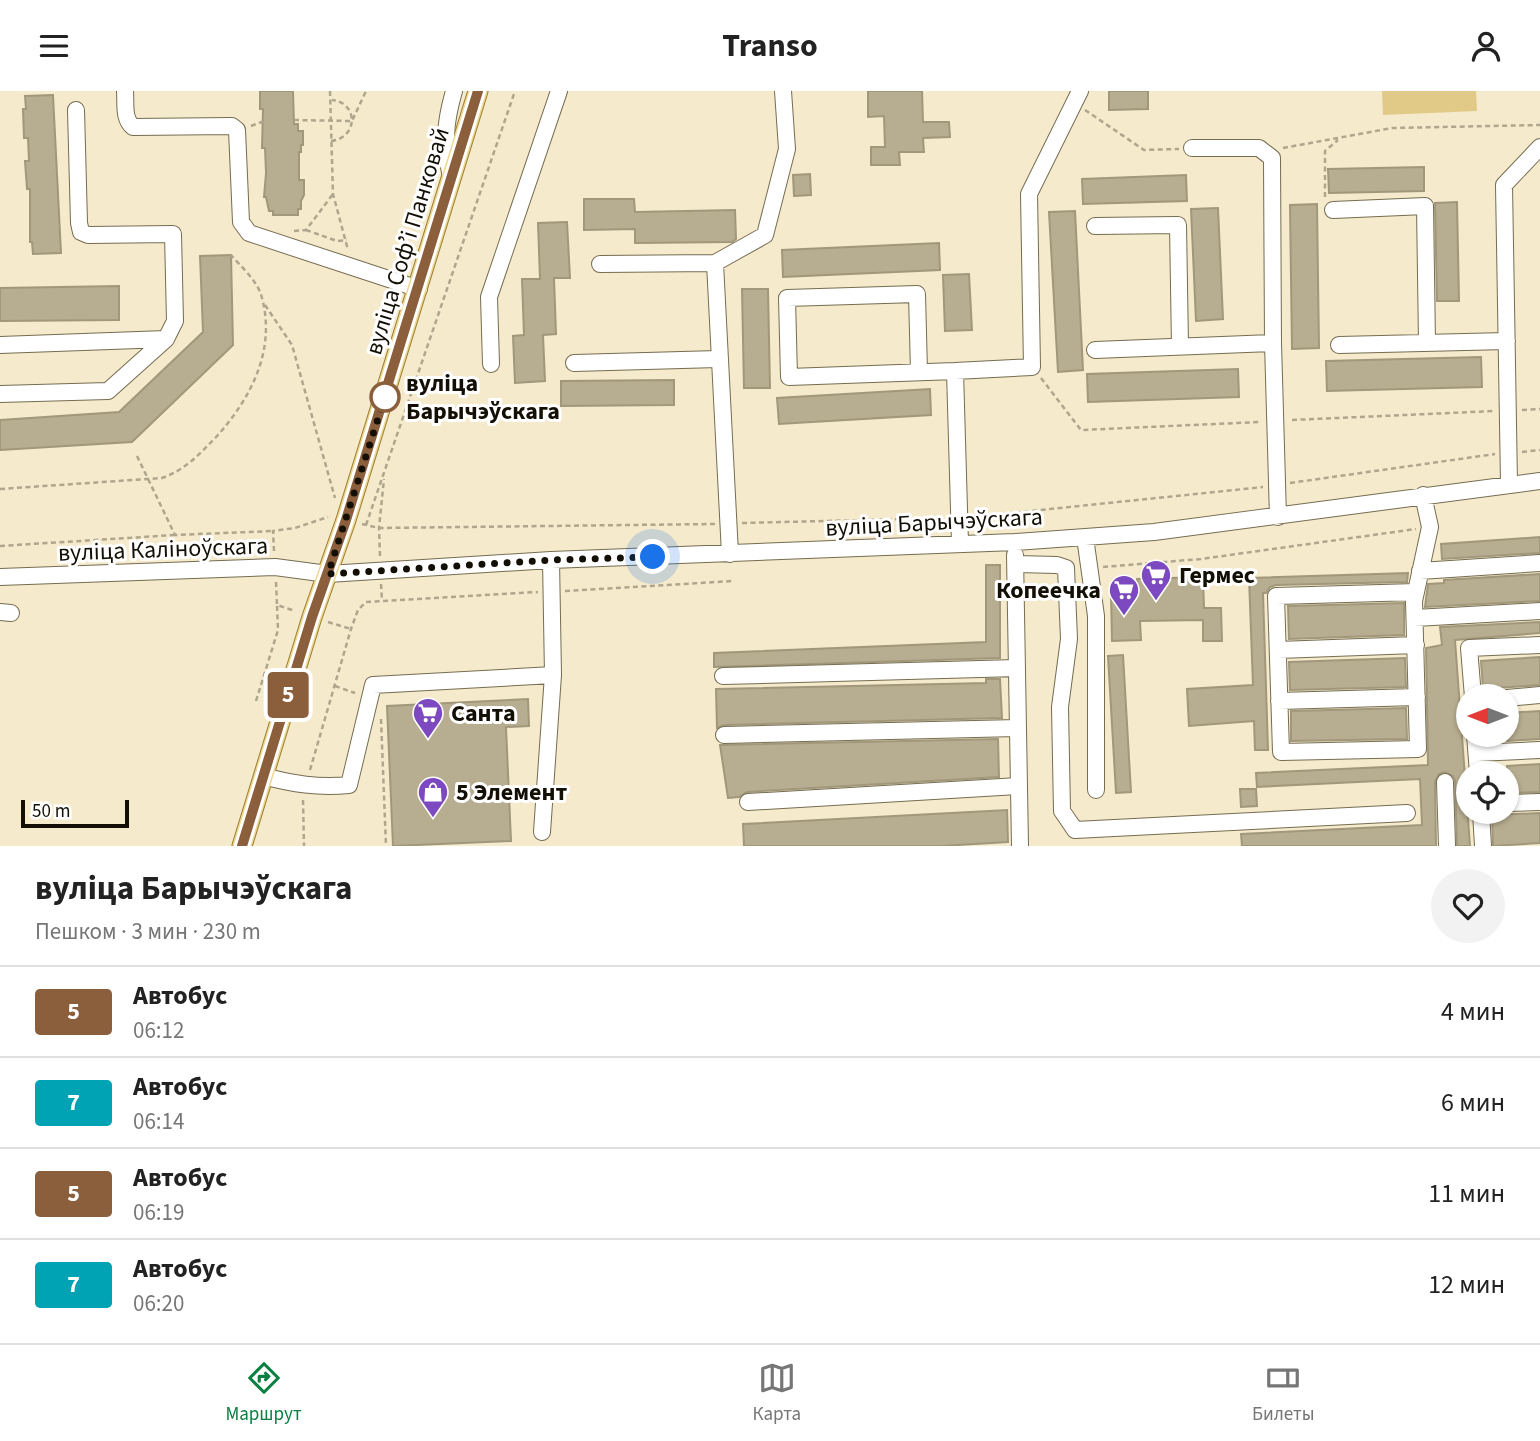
<!DOCTYPE html>
<html lang="ru">
<head>
<meta charset="utf-8">
<style>
	:root { --surface:#fff; --page:#f2f2f2; --text:#222; --muted:#767676; --line:#e0e0e0; --accent:#0b8043 }
	body { margin:0; font-family:"Source Sans 3",sans-serif; background:var(--page); color:var(--text); height:100vh; display:flex; flex-direction:column; font-size:26px; white-space:nowrap }
	* { box-sizing:border-box; margin:0 }
	p { font-size:23px; color:var(--muted) }
	.icon { flex:none; width:38px; height:38px; fill:none; stroke:currentColor; stroke-width:2; stroke-linecap:round; stroke-linejoin:round }
	.map { position:relative; height:755px; overflow:hidden }
	.details { display:flex; flex-direction:column; background:var(--surface); flex:1 }
	.details>* { flex:none }
	.badge { padding:0 14px; border-radius:5px; font-size:24px; line-height:46px }
	.needle { width:46px; rotate:270deg }
	.fabs { position:absolute; left:1456px; top:593px; display:grid; gap:14px }
	.fabs a { display:grid; place-items:center; width:63px; height:63px; border-radius:50%; background:var(--surface); box-shadow:0 2px 5px #0004; font-size:35px }
	.scale { position:absolute; left:21px; bottom:18px; width:108px; box-sizing:border-box; padding-left:7px; border:4px solid #130f05; border-top:0; font-size:19px; line-height:24px; white-space:nowrap; color:#130f05; -webkit-text-stroke:5px #fff; paint-order:stroke }
	.you { position:absolute; width:35px; height:35px; margin:-18px; border:5px solid #fff; border-radius:50%; background:#1a73e8; box-shadow:0 0 0 10px #1a73e833 }
	.map>.badge { position:absolute; translate:-50% -50%; box-shadow:0 0 0 4px #fff }
	.round { display:grid; place-items:center; flex:none; width:74px; height:74px; border-radius:37px; background:var(--page) }
	.headline { display:flex; align-items:center; justify-content:space-between; height:119px; padding:0 35px }
	h1 { font-size:33px; font-weight:700; line-height:52px }
	ul { padding:0; list-style:none }
	li { display:flex; align-items:center; gap:21px; height:91px; padding:0 35px; border-top:2px solid var(--line) }
	li div { flex:1 }
	li b { display:block; font-size:26px }
	li em { font-style:normal }
	li .badge { min-width:77px; font-weight:700; text-align:center }
	header { display:flex; justify-content:space-between; align-items:center; height:91px; padding:0 35px; background:var(--surface); font-size:32px; font-weight:700 }
	.dock { display:flex; justify-content:space-around; align-items:center; height:98px; border-top:2px solid var(--line); background:var(--surface); font-size:19px; color:var(--muted) }
	.dock a { display:grid; justify-items:center; gap:4px }
	.dock .active { color:var(--accent) }
	.map>svg:first-child { display:block }
	.green { fill:#e1ca88 }
	.building { fill:#b7ad90; stroke:#a1977b; stroke-width:2 }
	.lines { fill:none; stroke-linecap:round; stroke-linejoin:round }
	.minor-casing { stroke:#756c51; stroke-width:18 }
	.major-casing { stroke:#9a8030; stroke-width:21 }
	.path { stroke:#afa68e; stroke-width:2.5; stroke-dasharray:5 3.5; stroke-linecap:butt }
	.minor { stroke:#fff; stroke-width:16 }
	.major { stroke:#eed791; stroke-width:19 }
	.line-casing { stroke:#fff; stroke-width:16 }
	.line { stroke:#8b5e3c; stroke-width:10 }
	.walk { stroke:#130f05; stroke-width:7; stroke-dasharray:0 12.6 }
	.stop-dot { fill:#fff; stroke:#8b5e3c; stroke-width:3.5 }
	.labels { text-anchor:middle; stroke-width:6; stroke-linejoin:round; paint-order:stroke }
	.street-label { font-size:24px; fill:#130f05; stroke:#fff }
	.stop-label { font-size:24px; font-weight:bold; fill:#130f05; stroke:#fff; text-anchor:start }
	.poi-label { font-size:24px; font-weight:bold; fill:#130f05; stroke:#fff; text-anchor:start }
</style>
</head>
<body>
<header><svg class="icon" aria-label="menu" viewBox="0 0 24 24"><path d="M4 6h16M4 12h16M4 18h16"/></svg>Transo<svg class="icon" aria-label="person" viewBox="0 0 24 24"><circle cx="12" cy="8" r="4"/><path d="M4 21q1-7 8-7t8 7"/></svg></header>
<div class="map">
<svg width="1540" height="755" viewBox="0 0 1540 755">
	<rect width="100%" height="100%" fill="#f5eacc"/>
	<path class="green" d="M 1382,0 L 1476,0 L 1477,20 L 1383,24 Z"/>
	<path class="building" d="M 260,0 L 293,0 L 294,33 L 298,33 L 298,40 L 303,40 L 303,54 L 301,54 L 301,61 L 299,61 L 299,89 L 304,89 L 304,104 L 301,110 L 301,118 L 298,118 L 298,124 L 273,124 L 273,120 L 269,120 L 266,106 L 264,106 L 266,82 L 265,57 L 262,57 L 263,18 L 260,18 Z
		M 868,0 L 922,0 L 923,31 L 949,31 L 950,46 L 923,47 L 924,61 L 899,61 L 900,74 L 871,74 L 871,56 L 885,56 L 884,25 L 868,26 Z
		M 1109,0 L 1148,0 L 1148,18 L 1109,19 Z
		M 53,4 L 61,162 L 33,163 L 32,151 L 30,151 L 30,98 L 27,98 L 25,70 L 29,70 L 28,47 L 24,47 L 23,18 L 26,18 L 25,5 Z
		M 1424,76 L 1424,100 L 1329,102 L 1328,78 Z
		M 810,83 L 811,104 L 794,105 L 793,84 Z
		M 1186,84 L 1187,110 L 1083,113 L 1082,88 Z
		M 584,108 L 634,108 L 635,121 L 735,119 L 736,148 L 732,151 L 635,152 L 635,138 L 584,139 Z
		M 1457,111 L 1459,210 L 1437,210 L 1435,112 Z
		M 1317,113 L 1319,257 L 1292,258 L 1290,114 Z
		M 1218,117 L 1223,228 L 1196,230 L 1191,118 Z
		M 1075,120 L 1083,279 L 1058,281 L 1049,121 Z
		M 567,131 L 570,187 L 554,187 L 556,243 L 543,244 L 545,290 L 515,292 L 513,245 L 524,244 L 522,188 L 540,188 L 538,132 Z
		M 939,152 L 940,179 L 783,186 L 782,159 Z
		M 231,164 L 233,254 L 132,351 L 0,359 L 0,329 L 119,321 L 203,241 L 200,165 Z
		M 969,183 L 972,239 L 945,240 L 943,184 Z
		M 119,195 L 119,229 L 0,230 L 0,197 Z
		M 742,198 L 768,198 L 770,297 L 744,297 Z
		M 1481,266 L 1482,296 L 1327,300 L 1326,270 Z
		M 1238,278 L 1239,306 L 1088,311 L 1087,283 Z
		M 674,289 L 674,314 L 561,315 L 561,290 Z
		M 930,298 L 931,324 L 779,333 L 777,307 Z
		M 1540,446 L 1540,462 L 1442,468 L 1441,453 Z
		M 986,474 L 1000,474 L 1000,567 L 714,576 L 714,562 L 986,551 Z
		M 1408,482 L 1407,491 L 1276,494 L 1270,496 L 1266,502 L 1263,502 L 1268,659 L 1255,659 L 1254,630 L 1189,635 L 1187,598 L 1253,594 L 1249,487 Z
		M 1540,483 L 1540,510 L 1425,516 L 1428,493 L 1444,492 L 1444,489 Z
		M 1203,486 L 1204,517 L 1221,517 L 1222,550 L 1203,550 L 1203,529 L 1140,530 L 1141,549 L 1112,550 L 1111,503 L 1138,502 L 1137,488 Z
		M 1404,512 L 1404,544 L 1289,548 L 1288,515 Z
		M 1540,531 L 1540,542 L 1455,549 L 1470,755 L 1457,755 L 1455,690 L 1453,685 L 1445,681 L 1439,683 L 1435,691 L 1436,755 L 1242,755 L 1241,743 L 1422,734 L 1420,688 L 1257,696 L 1256,682 L 1428,674 L 1426,557 L 1442,554 L 1440,536 Z
		M 1123,564 L 1131,701 L 1116,702 L 1108,565 Z
		M 1540,566 L 1540,594 L 1483,598 L 1481,570 Z
		M 1405,567 L 1406,596 L 1290,599 L 1289,571 Z
		M 986,588 L 1000,588 L 1002,627 L 724,634 L 717,637 L 716,598 L 986,592 Z
		M 528,608 L 529,635 L 506,636 L 511,750 L 393,755 L 387,615 Z
		M 1406,617 L 1407,648 L 1291,650 L 1291,620 Z
		M 1540,620 L 1540,648 L 1507,650 L 1507,622 Z
		M 998,648 L 999,686 L 747,701 L 739,706 L 728,707 L 720,654 Z
		M 1540,673 L 1540,701 L 1507,702 L 1507,675 Z
		M 1240,698 L 1256,698 L 1257,715 L 1241,716 Z
		M 1007,719 L 1008,751 L 941,755 L 744,755 L 743,733 Z
		M 1540,722 L 1540,752 L 1493,755 L 1492,724 Z"/>
	<g class="lines">
		<g class="minor-casing">
			<path id="minor" d="M 125,0 C 126,13 123,28 133,36 L 232,35 L 237,39 L 241,131 L 249,142 L 419,198
				M 1192,57 L 1259,57 L 1272,67 L 1273,252 L 1278,426
				M 451,87 C 444,51 444,35 454,0
				M 1333,119 L 1425,115 L 1427,252
				M 1095,135 L 1178,134 L 1180,255
				M 600,173 L 715,172
				M 0,254 L 166,248 L 175,230 L 173,143 L 88,144 L 81,141 L 79,132 L 76,19
				M 1339,254 L 1507,250
				M 1095,259 L 1273,252
				M 574,272 L 718,268
				M 491,273 L 489,206 L 559,0
				M 955,280 L 1032,276 L 1029,103 L 1080,0
				M 919,281 L 917,203 L 787,207 L 789,286 L 955,280 L 960,453
				M 0,303 L 108,300 L 166,248
				M 1509,392 L 1504,94 L 1540,56
				M 1085,446 L 1096,525 L 1096,699
				M 730,463 L 715,172 L 765,144 L 787,58 L 783,0
				M 1015,464 L 1020,755
				M 1016,473 L 1057,474 L 1066,477 L 1069,548 L 1060,616 L 1062,720 L 1075,739 L 1407,722
				M 1420,480 L 1540,472
				M 0,486 L 275,476 L 328,483 L 551,469 L 1015,451 L 1154,441 L 1540,390
				M 1416,501 L 1276,505 L 1281,661 L 1418,658 L 1414,510 L 1430,436 L 1423,404
				M 0,521 L 11,522
				M 1415,527 L 1540,520
				M 1278,559 L 1416,554
				M 723,585 L 1017,577
				M 1473,606 L 1469,557 L 1540,554
				M 1507,607 L 1540,604
				M 1279,610 L 1417,606
				M 724,644 L 1018,637
				M 1475,644 L 1478,682
				M 1477,662 L 1540,659
				M 263,685 C 293,693 318,697 349,694 L 373,594 L 553,584
				M 1445,691 L 1447,755
				M 748,711 L 1019,695
				M 1507,712 L 1540,711
				M 1481,721 L 1483,755
				M 542,741 L 553,584 L 551,469"/>
		</g>
		<g class="major-casing">
			<path id="major" d="M 242,755 L 312,526 L 346,429 L 478,0"/>
		</g>
		<path class="path" d="M 330,0 L 333,103 L 348,159
			M 1085,19 L 1144,59 L 1179,58
			M 294,29 L 352,30 L 366,0
			M 251,35 L 267,29
			M 331,50 C 358,47 359,12 332,9
			M 1283,57 L 1392,37 L 1540,34
			M 1325,106 L 1325,60 L 1338,49
			M 306,139 L 337,150 L 347,149
			M 294,140 L 306,139 L 333,103
			M 265,214 L 292,254 L 335,407
			M 1041,287 L 1081,339 L 1260,331
			M 1522,319 L 1540,318
			M 1292,329 L 1495,320
			M 1522,361 L 1540,359
			M 137,365 L 175,444 L 273,440
			M 1290,392 L 1495,363
			M 0,398 L 162,387 C 185,379 200,363 217,345 C 251,307 276,259 262,207 C 258,190 242,177 231,164
			M 973,426 L 1263,396
			M 742,432 L 946,427
			M 362,433 L 379,437 L 715,433
			M 366,434 L 515,0
			M 0,455 L 175,444
			M 274,460 L 273,440 L 295,437 L 328,426
			M 380,465 L 379,437 L 384,388
			M 1103,476 L 1201,468 L 1416,438
			M 276,491 L 277,514 L 295,520
			M 381,493 L 382,510
			M 565,500 L 733,490
			M 328,531 L 351,538
			M 335,595 L 355,602
			M 256,610 L 278,539 L 277,514
			M 381,628 L 386,755
			M 310,679 L 351,538 L 358,519 L 366,511 L 538,501
			M 303,709 L 304,755"/>
		<use href="#minor" class="minor"/>
		<use href="#major" class="major"/>
	</g>
	<g class="lines">
		<g class="line-casing">
			<path id="line" d="M 242,755 L 312,526 L 346,429 L 478,0"/>
		</g>
		<use href="#line" class="line"/>
		<path class="walk" d="M 385,306 L 328,483 L 551,469 L 653,466"/>
	</g>
	<defs>
		<g id="supermarket-pin" transform="scale(1.575)"><path d="M0 17L-7.5 6A9.5 9.5 0 1 1 7.5 6Z" fill="#7d49c0" stroke="#fff"/><path d="M-6-5.5h2.5l.6 2H6L4.5 2H-2.5L-4.4-4H-6ZM-1.5 3.2a1.3 1.3 0 1 0 .1 0ZM3 3.2a1.3 1.3 0 1 0 .1 0Z" fill="#fff"/></g>
		<g id="shop-pin" transform="scale(1.575)"><path d="M0 17L-7.5 6A9.5 9.5 0 1 1 7.5 6Z" fill="#7d49c0" stroke="#fff"/><path d="M-5-2.5h2.3a2.7 3.5 0 0 1 5.4 0H5L5.5 6h-11ZM-1.5-2.5h3a1.5 2.3 0 0 0-3 0Z" fill="#fff"/></g>
	</defs>
	<g fill-rule="evenodd">
		<use href="#supermarket-pin" x="1156" y="484"/>
		<use href="#supermarket-pin" x="1124" y="499"/>
		<use href="#supermarket-pin" x="428" y="622"/>
		<use href="#shop-pin" x="433" y="701"/>
	</g>
	<circle class="stop-dot" cx="385" cy="306" r="14"/>
	<g class="labels">
		<g class="street-label">
			<text transform="translate(407 150) rotate(-73)" y="8">вуліца Софʼі Панковай</text>
			<text transform="translate(934 431) rotate(-3)" y="8">вуліца Барычэўскага</text>
			<text transform="translate(163 458) rotate(-2)" y="8">вуліца Каліноўскага</text>
		</g>
		<g class="stop-label">
			<text x="406" y="300">вуліца<tspan x="406" dy="28">Барычэўскага</tspan></text>
		</g>
		<g class="poi-label">
			<text x="1179" y="492">Гермес</text>
			<text x="1101" y="507" text-anchor="end">Копеечка</text>
			<text x="451" y="630">Санта</text>
			<text x="456" y="709">5 Элемент</text>
		</g>
	</g>
</svg>
<div class="fabs">
<a><svg class="needle" viewBox="-14 -14 28 28"><path d="M0-13l5 13h-10z" fill="#e53935"/><path d="M0 13l5-13h-10z" fill="#767676"/></svg></a>
<a><svg class="icon" aria-label="locate" viewBox="0 0 24 24"><circle cx="12" cy="12" r="6"/><path d="M12 2v4M12 18v4M2 12h4M18 12h4"/></svg></a>
</div>
<div class="scale">50 m</div>
<div class="you" style="left:653px;top:466px"></div>
<b class="badge" style="left:288px;top:604px;background:#8b5e3c;color:#fff">5</b>
</div>
<section class="details">
<div class="headline"><div><h1>вуліца Барычэўскага</h1><p>Пешком · 3 мин · 230 m</p></div><a class="round"><svg class="icon" aria-label="heart" viewBox="0 0 24 24"><path d="M12 20l-8-8c-3-5 5-10 8-4 3-6 11-1 8 4z"/></svg></a></div>
<ul>
<li><span class="badge" style="background:#8b5e3c;color:#fff">5</span><div><b>Автобус</b><p>06:12</p></div><em>4 мин</em></li>
<li><span class="badge" style="background:#00a3b4;color:#fff">7</span><div><b>Автобус</b><p>06:14</p></div><em>6 мин</em></li>
<li><span class="badge" style="background:#8b5e3c;color:#fff">5</span><div><b>Автобус</b><p>06:19</p></div><em>11 мин</em></li>
<li><span class="badge" style="background:#00a3b4;color:#fff">7</span><div><b>Автобус</b><p>06:20</p></div><em>12 мин</em></li>
</ul>
</section>
<nav class="dock">
<a class="active"><svg class="icon" aria-label="directions" viewBox="0 0 24 24"><path d="M12 3l9 9-9 9-9-9zM9 14v-3h6M13 9l2 2-2 2"/></svg>Маршрут</a>
<a><svg class="icon" aria-label="map" viewBox="0 0 24 24"><path d="M3 6l6-2 6 2 6-2v14l-6 2-6-2-6 2zM9 4v14M15 6v14"/></svg>Карта</a>
<a><svg class="icon" aria-label="tickets" viewBox="0 0 24 24"><path d="M3 7h18v10H3zM15 7v10"/></svg>Билеты</a>
</nav>
</body>
</html>
